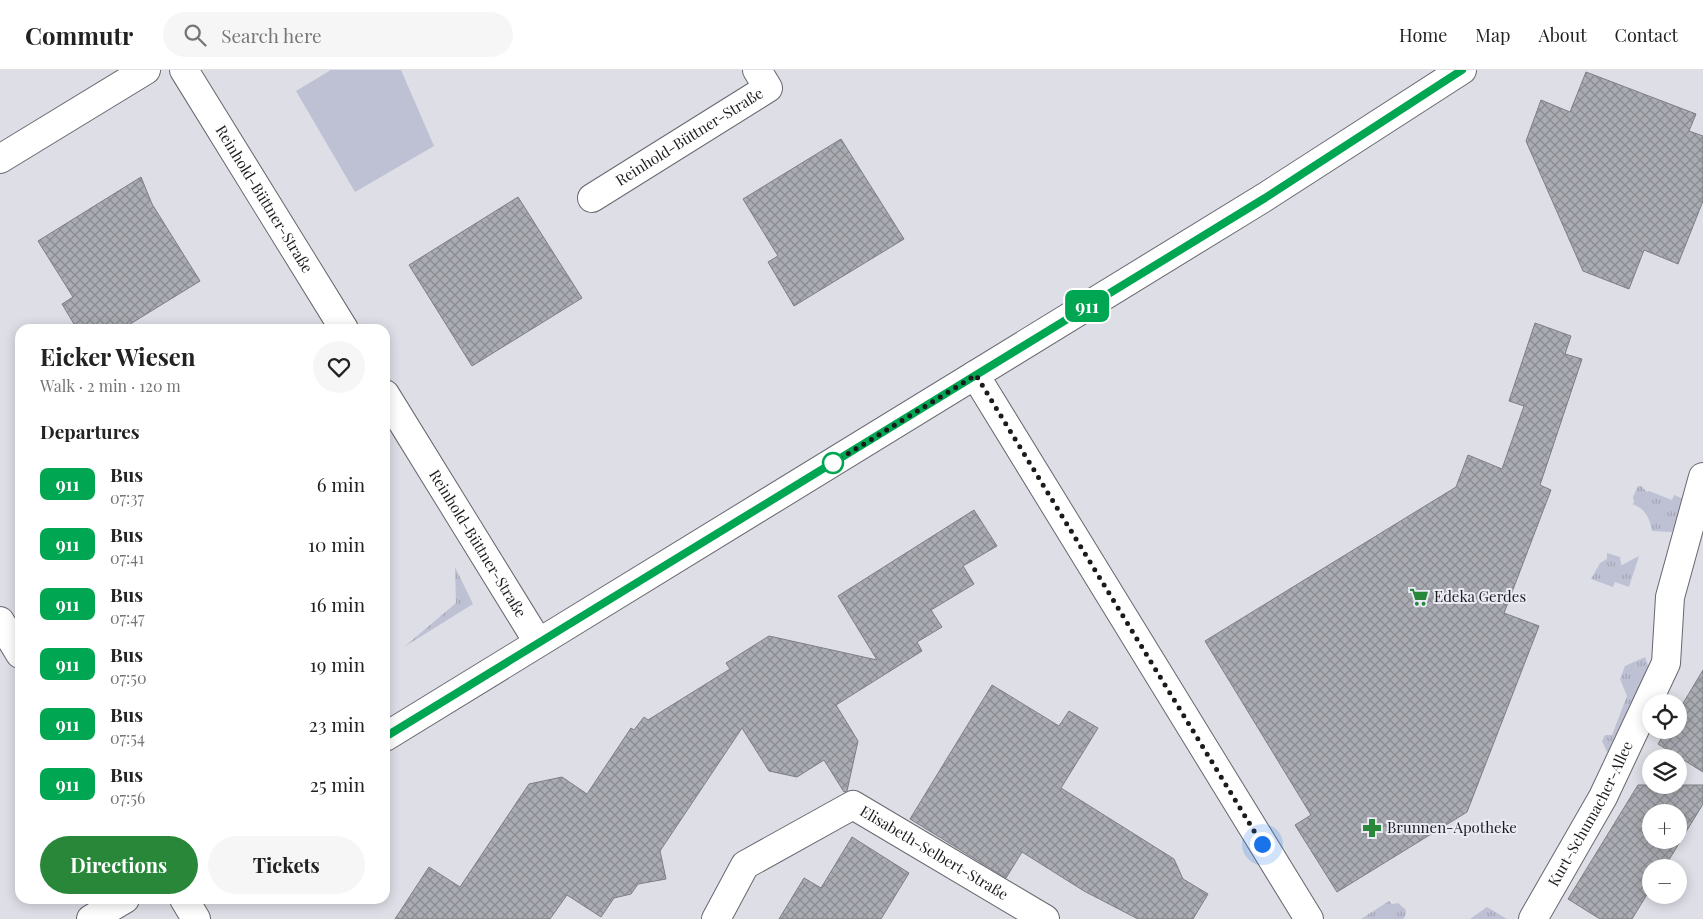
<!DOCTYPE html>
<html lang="en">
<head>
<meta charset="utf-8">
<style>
	:root { --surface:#fff; --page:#f6f6f6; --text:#222; --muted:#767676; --line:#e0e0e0; --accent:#288739 }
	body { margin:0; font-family:"Playfair Display",serif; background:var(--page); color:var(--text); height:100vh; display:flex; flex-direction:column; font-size:19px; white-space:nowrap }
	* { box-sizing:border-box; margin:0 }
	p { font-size:16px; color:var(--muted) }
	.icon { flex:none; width:28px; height:28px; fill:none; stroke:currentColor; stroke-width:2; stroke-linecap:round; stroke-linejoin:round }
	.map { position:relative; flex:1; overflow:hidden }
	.drawer { position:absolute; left:15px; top:254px; width:375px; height:580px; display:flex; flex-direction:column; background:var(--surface); border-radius:15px; box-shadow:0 2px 12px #0003 }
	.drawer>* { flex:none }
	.badge { padding:0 10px; border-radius:8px; font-size:18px; line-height:32px }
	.tools { position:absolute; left:1642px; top:624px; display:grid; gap:10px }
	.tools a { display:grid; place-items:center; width:45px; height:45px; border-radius:50%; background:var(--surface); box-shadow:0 2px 12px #0003; font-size:25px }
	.you { position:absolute; width:25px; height:25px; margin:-12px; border:4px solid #fff; border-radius:50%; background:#1a73e8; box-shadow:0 0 0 8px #1a73e833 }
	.map>.badge { position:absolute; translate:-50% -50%; box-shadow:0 0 0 2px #fff }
	h2 { padding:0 25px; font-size:19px; line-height:45px }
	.round { display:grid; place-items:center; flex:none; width:52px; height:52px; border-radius:26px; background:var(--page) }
	.headline { display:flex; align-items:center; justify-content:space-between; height:85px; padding:0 25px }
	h1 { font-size:24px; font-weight:700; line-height:38px }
	.action { display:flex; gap:10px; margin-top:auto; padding:10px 25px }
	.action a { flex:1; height:58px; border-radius:30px; background:var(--accent); color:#fff; font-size:20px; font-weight:700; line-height:58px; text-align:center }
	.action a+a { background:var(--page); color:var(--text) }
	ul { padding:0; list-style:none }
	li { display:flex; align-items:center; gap:15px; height:60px; padding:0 25px }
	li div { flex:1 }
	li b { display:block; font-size:19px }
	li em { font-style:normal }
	li .badge { min-width:55px; font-weight:700; text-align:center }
	header { display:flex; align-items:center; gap:30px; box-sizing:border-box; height:70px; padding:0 25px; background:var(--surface); border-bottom:1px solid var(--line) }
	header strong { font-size:24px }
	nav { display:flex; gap:28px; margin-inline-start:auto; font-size:18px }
	.search { width:350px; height:45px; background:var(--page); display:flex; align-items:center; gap:12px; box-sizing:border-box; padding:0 18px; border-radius:28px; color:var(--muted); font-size:19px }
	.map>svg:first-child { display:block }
	.grass { fill:url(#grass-tufts) }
	.green { fill:#bec1d3 }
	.building { fill:url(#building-cross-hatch); stroke:#7e7f86; fill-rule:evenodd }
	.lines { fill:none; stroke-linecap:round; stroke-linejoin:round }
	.street-casing { stroke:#67686f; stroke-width:30 }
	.secondary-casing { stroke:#67686f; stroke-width:30 }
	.street { stroke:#fff; stroke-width:28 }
	.secondary { stroke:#fff; stroke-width:28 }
	.line-casing { stroke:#fff; stroke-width:11 }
	.line { stroke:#00a651; stroke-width:8 }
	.walk { stroke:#1b1b1e; stroke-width:5; stroke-dasharray:0 9 }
	.stop-dot { fill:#fff; stroke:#00a651; stroke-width:2.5 }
	.labels { text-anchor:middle; stroke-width:4; stroke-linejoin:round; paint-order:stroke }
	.street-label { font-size:15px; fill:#1b1b1e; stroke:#eaebf4 }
	.poi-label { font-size:15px; fill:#1b1b1e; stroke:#eaebf4; text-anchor:start }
</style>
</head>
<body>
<header>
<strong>Commutr</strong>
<div class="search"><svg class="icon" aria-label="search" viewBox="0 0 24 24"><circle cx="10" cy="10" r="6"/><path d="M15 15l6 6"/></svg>Search here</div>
<nav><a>Home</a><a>Map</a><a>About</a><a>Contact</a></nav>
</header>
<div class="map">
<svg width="1703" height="849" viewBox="0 0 1703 849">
	<defs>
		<pattern id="grass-tufts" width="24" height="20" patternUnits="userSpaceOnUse" patternTransform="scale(1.25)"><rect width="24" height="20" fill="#bec1d3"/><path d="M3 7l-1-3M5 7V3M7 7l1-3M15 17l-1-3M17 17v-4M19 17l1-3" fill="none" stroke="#a3a5b5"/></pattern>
		<pattern id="building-cross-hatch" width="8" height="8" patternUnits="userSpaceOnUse" patternTransform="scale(1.25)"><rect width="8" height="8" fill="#aaacb3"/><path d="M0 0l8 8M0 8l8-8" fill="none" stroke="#8a8b91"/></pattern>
	</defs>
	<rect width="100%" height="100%" fill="#dddee6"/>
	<path class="grass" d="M 1638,416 L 1641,416 L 1647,422 L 1649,421 L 1672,430 L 1674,425 L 1684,429 L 1672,462 L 1652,461 C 1649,447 1646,439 1632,434 L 1634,433 L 1633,427 Z
		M 1607,483 L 1620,487 L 1621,494 L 1622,495 L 1639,486 L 1629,517 L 1615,512 L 1613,517 L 1591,509 L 1600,493 L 1607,489 Z
		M 455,497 L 473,534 L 404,577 L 456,533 Z
		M 1645,587 L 1649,598 L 1616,685 L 1607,682 L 1602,671 L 1605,665 L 1612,665 L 1627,626 L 1620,609 L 1625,596 Z
		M 1389,831 L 1392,834 L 1398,833 L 1406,840 L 1405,846 L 1403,849 L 1361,849 Z
		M 1487,837 L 1507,849 L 1470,849 Z"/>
	<path class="green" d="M 331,0 L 401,0 L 434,76 L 355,122 L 296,21 Z"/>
	<path class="building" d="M 1586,2 L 1696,44 L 1689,61 L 1703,66 L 1703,131 L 1678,194 L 1644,180 L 1629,219 L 1583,201 L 1526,71 L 1541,30 L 1570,42 Z
		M 841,69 L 904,169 L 794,236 L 768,192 L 778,186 L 743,129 Z
		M 141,107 L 152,134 L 200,211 L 122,259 L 77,259 L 62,234 L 73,227 L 38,171 Z
		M 518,127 L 582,228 L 472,296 L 409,195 Z
		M 1535,253 L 1571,266 L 1565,284 L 1582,289 L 1540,415 L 1551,420 L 1504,543 L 1539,556 L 1467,742 L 1337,822 L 1295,755 L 1311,745 L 1205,571 L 1456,417 L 1468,385 L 1502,399 L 1524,336 L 1509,331 Z
		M 974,440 L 997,476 L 963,496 L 974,514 L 931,540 L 942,557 L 917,572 L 922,581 L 836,635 L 858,671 L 847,721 L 844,722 L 824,690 L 797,707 L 769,701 L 742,658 L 660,781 L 666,809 L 638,814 L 631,824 L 614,828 L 601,847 L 567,825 L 550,849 L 395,849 L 429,797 L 460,817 L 529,714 L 562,707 L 587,724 L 631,658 L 634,660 L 644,647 L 648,650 L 730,599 L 726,593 L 769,566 L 877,590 L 838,526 Z
		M 1703,600 L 1703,702 L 1658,674 L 1666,660 L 1679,660 L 1679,640 Z
		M 992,615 L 1059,656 L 1069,641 L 1098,658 L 1061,718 L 1174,789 L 1183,809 L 1208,824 L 1193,849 L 1138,849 L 1084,821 L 1022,782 L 1006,808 L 910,749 Z
		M 1638,715 L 1703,715 L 1703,734 L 1664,798 L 1651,798 L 1651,818 L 1632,849 L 1600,849 L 1568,829 ZM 1651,742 L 1679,742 L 1679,770 L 1651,770 Z
		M 852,767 L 909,803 L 881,849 L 779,849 L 804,808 L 821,818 Z"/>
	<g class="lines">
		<g class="street-casing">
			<g id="street">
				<path id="s1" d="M 184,0 L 344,259"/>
				<path d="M 0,89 L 146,0"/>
				<path id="s2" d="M 592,128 L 768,18 L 757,0"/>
				<path d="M 975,305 L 1309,849"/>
				<path id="s3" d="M 385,324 L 538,572"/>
				<path d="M 0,551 L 20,584"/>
				<path d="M 184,829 L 196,849"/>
				<path id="s4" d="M 716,849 L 745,795 L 853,735 L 1045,849"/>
				<path id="s5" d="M 1533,849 L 1603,727 L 1666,593 L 1670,527 L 1703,407"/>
			</g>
		</g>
		<g class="secondary-casing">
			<path id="secondary" d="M 385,667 L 1265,127 L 1462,0
				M 91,849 L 125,829"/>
		</g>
		<use href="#street" class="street"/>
		<use href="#secondary" class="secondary"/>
	</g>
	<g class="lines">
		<g class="line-casing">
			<path id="line" d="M 385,667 L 1265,128 L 1462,0"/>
		</g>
		<use href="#line" class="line"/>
		<path class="walk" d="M 833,393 L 976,305 L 1262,774"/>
	</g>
	<defs>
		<g id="supermarket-bare" transform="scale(1.5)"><path d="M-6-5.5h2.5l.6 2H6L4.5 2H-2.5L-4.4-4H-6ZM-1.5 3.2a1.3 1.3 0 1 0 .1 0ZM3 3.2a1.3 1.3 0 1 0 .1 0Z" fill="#288739" stroke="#eaebf4" stroke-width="2.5" paint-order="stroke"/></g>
		<g id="pharmacy-bare" transform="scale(1.5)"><path d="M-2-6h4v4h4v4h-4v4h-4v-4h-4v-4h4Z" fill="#288739" stroke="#eaebf4" stroke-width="2.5" paint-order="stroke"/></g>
	</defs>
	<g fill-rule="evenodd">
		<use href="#supermarket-bare" x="1419" y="527"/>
		<use href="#pharmacy-bare" x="1372" y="758"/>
	</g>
	<circle class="stop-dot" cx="833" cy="393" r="10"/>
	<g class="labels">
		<g class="street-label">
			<text dy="5" stroke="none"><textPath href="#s2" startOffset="115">Reinhold-Büttner-Straße</textPath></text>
			<text dy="5" stroke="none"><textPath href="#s1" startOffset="152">Reinhold-Büttner-Straße</textPath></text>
			<text dy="5" stroke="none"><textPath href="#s3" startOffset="176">Reinhold-Büttner-Straße</textPath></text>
			<text dy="5" stroke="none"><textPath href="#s5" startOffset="120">Kurt-Schumacher-Allee</textPath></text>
			<text dy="5" stroke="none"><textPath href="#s4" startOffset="279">Elisabeth-Selbert-Straße</textPath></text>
		</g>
		<g class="poi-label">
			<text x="1434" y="532">Edeka Gerdes</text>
			<text x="1387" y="763">Brunnen-Apotheke</text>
		</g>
	</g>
</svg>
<div class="tools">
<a><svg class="icon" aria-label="locate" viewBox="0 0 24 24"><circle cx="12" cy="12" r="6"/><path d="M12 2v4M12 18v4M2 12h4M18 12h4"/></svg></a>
<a><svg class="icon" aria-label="layers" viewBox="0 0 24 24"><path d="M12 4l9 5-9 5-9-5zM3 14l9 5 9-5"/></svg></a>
<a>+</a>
<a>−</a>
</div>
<div class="you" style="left:1262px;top:774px"></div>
<b class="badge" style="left:1087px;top:236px;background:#00a651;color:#fff">911</b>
<section class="drawer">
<div class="headline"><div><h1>Eicker Wiesen</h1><p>Walk · 2 min · 120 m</p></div><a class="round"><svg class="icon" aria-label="heart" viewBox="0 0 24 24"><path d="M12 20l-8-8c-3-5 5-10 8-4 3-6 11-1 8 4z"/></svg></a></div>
<h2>Departures</h2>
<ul>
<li><span class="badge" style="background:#00a651;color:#fff">911</span><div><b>Bus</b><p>07:37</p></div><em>6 min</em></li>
<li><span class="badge" style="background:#00a651;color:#fff">911</span><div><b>Bus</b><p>07:41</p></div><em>10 min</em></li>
<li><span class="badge" style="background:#00a651;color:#fff">911</span><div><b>Bus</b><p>07:47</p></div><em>16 min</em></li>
<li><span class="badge" style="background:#00a651;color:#fff">911</span><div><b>Bus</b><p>07:50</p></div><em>19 min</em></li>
<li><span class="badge" style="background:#00a651;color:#fff">911</span><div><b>Bus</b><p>07:54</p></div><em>23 min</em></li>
<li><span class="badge" style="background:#00a651;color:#fff">911</span><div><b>Bus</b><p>07:56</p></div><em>25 min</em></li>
</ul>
<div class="action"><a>Directions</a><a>Tickets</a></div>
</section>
</div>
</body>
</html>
